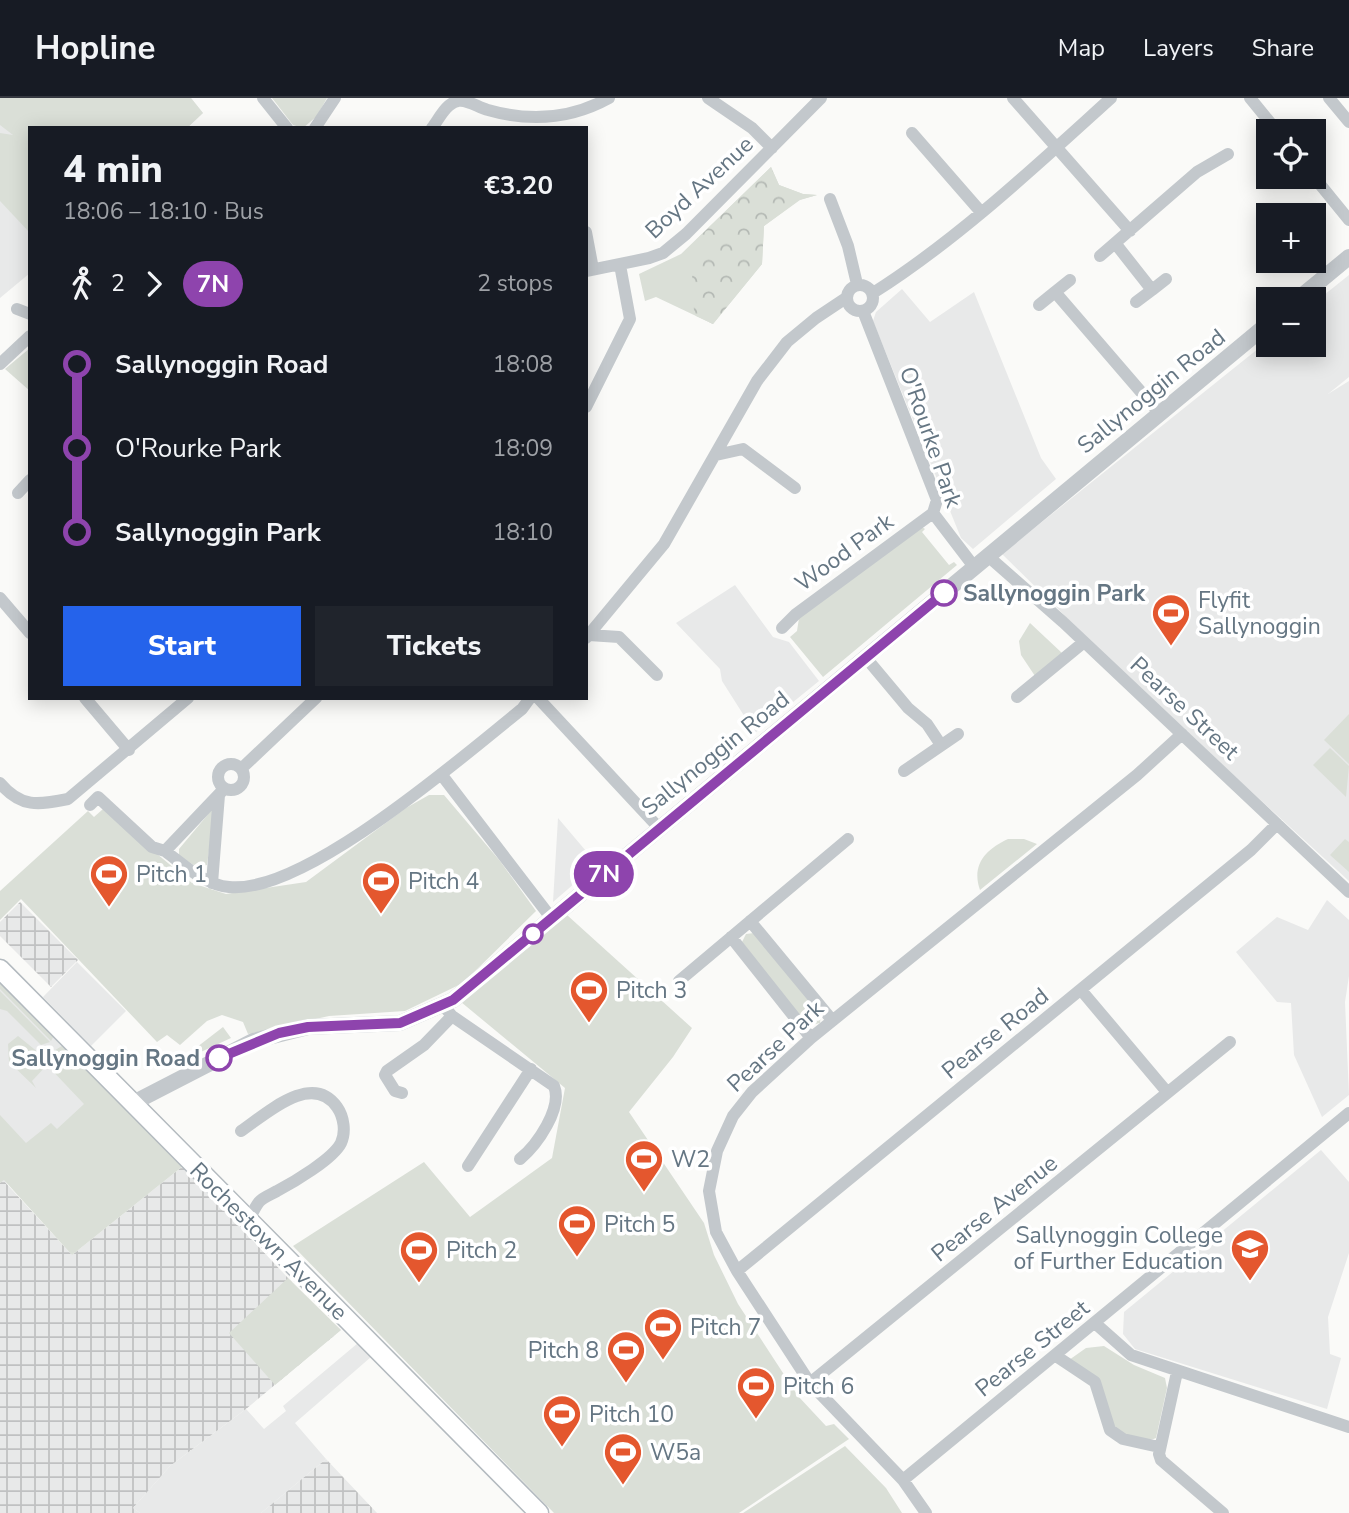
<!DOCTYPE html>
<html lang="en">
<head>
<meta charset="utf-8">
<style>
	:root { --surface:#171b24; --page:#20242c; --text:#f1f3f6; --muted:#9ea1a6; --line:#363941; --accent:#2563eb }
	body { margin:0; font-family:"Nunito Sans",sans-serif; background:var(--page); color:var(--text); height:100vh; display:flex; flex-direction:column; font-size:26px; white-space:nowrap }
	* { box-sizing:border-box; margin:0 }
	p { font-size:23px; color:var(--muted) }
	.icon { flex:none; width:38px; height:38px; fill:none; stroke:currentColor; stroke-width:2; stroke-linecap:round; stroke-linejoin:round }
	.map { position:relative; flex:1; overflow:hidden }
	.details { position:absolute; left:28px; top:28px; width:560px; height:574px; display:flex; flex-direction:column; background:var(--surface); border-radius:0px; box-shadow:0 4px 18px #0003 }
	.details>* { flex:none }
	.badge { padding:0 14px; border-radius:23px; font-size:24px; line-height:46px }
	.fabs { position:absolute; left:1256px; top:21px; display:grid; gap:14px }
	.fabs a { display:grid; place-items:center; width:70px; height:70px; border-radius:0px; background:var(--surface); box-shadow:0 4px 18px #0003; font-size:35px }
	.map>.badge { position:absolute; translate:-50% -50%; box-shadow:0 0 0 4px #fff }
	.legs { display:flex; align-items:center; gap:10px; height:77px; padding:0 35px; font-size:23px }
	.legs p { margin-inline-start:auto }
	.headline { display:flex; align-items:center; justify-content:space-between; height:119px; padding:0 35px }
	h1 { font-size:38px; font-weight:800; line-height:52px }
	.button { display:flex; gap:14px; margin-top:auto; padding:14px 35px }
	.button a { flex:1; height:80px; border-radius:0px; background:var(--accent); color:#fff; font-size:28px; font-weight:800; line-height:80px; text-align:center }
	.button a+a { background:var(--page); color:var(--text) }
	ul { padding:0 35px; list-style:none }
	li { display:flex; align-items:center; gap:24px; height:84px; font-size:26px }
	li i { display:grid; place-items:center; width:10px; height:100%; margin:0 9px; background:currentColor }
	li i::after { content:''; width:18px; height:18px; margin:-9px; border:5px solid; border-radius:50%; background:var(--surface) }
	li p { margin-inline-start:auto }
	li:first-child i { background:linear-gradient(#0000 50%,currentColor 0) }
	li:last-child i { background:linear-gradient(currentColor 50%,#0000 0) }
	header { display:flex; align-items:center; gap:42px; box-sizing:border-box; height:98px; padding:0 35px; background:var(--surface); border-bottom:2px solid var(--line) }
	header strong { font-size:33px }
	nav { display:flex; gap:38px; margin-inline-start:auto; font-size:24px }
	.map>svg:first-child { display:block }
	.built { fill:#e8e9e9 }
	.industrial { fill:url(#industrial-grid) }
	.green { fill:#dadfd7 }
	.forest { fill:url(#forest-crowns) }
	.lines { fill:none; stroke-linecap:round; stroke-linejoin:round }
	.secondary-casing { stroke:#b3babf; stroke-width:21 }
	.minor { stroke:#c3c8cc; stroke-width:12 }
	.tertiary { stroke:#c3c8cc; stroke-width:16 }
	.secondary { stroke:#fff; stroke-width:18 }
	.line-1-casing { stroke:#fff; stroke-width:16 }
	.line-1 { stroke:#8e44ad; stroke-width:10 }
	.stop-1-dot { fill:#fff; stroke:#8e44ad; stroke-width:3.5 }
	.labels { text-anchor:middle; stroke-width:7; stroke-linejoin:round; paint-order:stroke }
	.street-label { font-size:23px; fill:#657683; stroke:#fff }
	.stop-label { font-size:23px; font-weight:bold; fill:#657683; stroke:#fff; text-anchor:start }
	.poi-label { font-size:23px; fill:#657683; stroke:#fff; text-anchor:start }
</style>
</head>
<body>
<header>
<strong>Hopline</strong>
<nav><a>Map</a><a>Layers</a><a>Share</a></nav>
</header>
<div class="map">
<svg width="1349" height="1415" viewBox="0 0 1349 1415">
	<defs>
		<pattern id="industrial-grid" width="8" height="8" patternUnits="userSpaceOnUse" patternTransform="scale(1.75)"><rect width="8" height="8" fill="#e8e9e9"/><path d="M0 4h8M4 0v8" fill="none" stroke="#c0c1c2"/></pattern>
		<pattern id="forest-crowns" width="20" height="18" patternUnits="userSpaceOnUse" patternTransform="scale(1.75)"><rect width="20" height="18" fill="#dadfd7"/><path d="M2 6a3 3 0 1 1 6 0M12 15a3 3 0 1 1 6 0" fill="none" stroke="#b4b9b4"/></pattern>
	</defs>
	<rect width="100%" height="100%" fill="#fafaf8"/>
	<path class="built" d="M 0,0 L 191,0 L 203,15 L 187,30 L 30,30 L 30,175 L 0,200 Z
		M 1349,177 L 1349,279 L 1328,296 L 1349,283 L 1349,783 L 1218,663 L 1208,658 L 1002,456 L 1269,242 L 1269,247 L 1314,247 L 1314,205 Z
		M 902,191 L 930,224 L 974,194 L 1041,360 L 1056,381 L 973,451 L 961,440 L 873,223 L 876,214 Z
		M 735,487 L 773,539 L 789,544 L 819,583 L 755,635 L 722,583 L 720,571 L 676,525 Z
		M 558,720 L 597,766 L 553,804 Z
		M 1327,802 L 1349,822 L 1349,878 L 1345,904 L 1349,997 L 1322,1019 L 1294,957 L 1291,905 L 1277,904 L 1236,854 L 1277,819 L 1308,832 Z
		M 77,864 L 126,913 L 91,948 L 43,899 Z
		M 0,881 L 183,1068 L 0,1085 Z
		M 1321,1052 L 1349,1084 L 1349,1155 L 1328,1219 L 1330,1256 L 1341,1260 L 1327,1311 L 1135,1251 L 1123,1236 L 1124,1214 Z
		M 358,1245 L 371,1259 L 295,1325 L 326,1361 L 261,1415 L 140,1415 L 133,1410 L 170,1368 L 246,1311 L 264,1331 L 286,1313 L 283,1308 Z"/>
	<path class="industrial" d="M 20,804 L 78,862 L 51,889 L 0,838 L 0,824 Z
		M 183,1068 L 317,1211 L 341,1232 L 246,1311 L 170,1368 L 133,1410 L 140,1415 L 0,1415 L 0,1085 L 3,1082 L 72,1157 Z
		M 326,1361 L 377,1415 L 261,1415 Z"/>
	<path class="green" d="M 0,0 L 191,0 L 203,15 L 187,30 L 30,30 L 30,135 L 0,103 L 0,35 L 13,37 L 0,27 Z
		M 272,0 L 327,0 L 317,18 L 303,30 L 293,27 Z
		M 771,69 L 779,87 L 803,96 L 817,97 L 799,102 L 764,128 L 762,166 L 713,226 L 656,199 L 645,203 L 639,176 L 681,156 Z
		M 30,250 L 30,293 L 5,271 Z
		M 922,429 L 925,431 L 922,434 L 949,467 L 954,464 L 957,467 L 823,579 L 790,539 L 797,533 L 799,520 Z
		M 1030,525 L 1062,555 L 1035,578 L 1021,557 L 1019,543 Z
		M 1349,616 L 1349,666 L 1324,642 Z
		M 1330,650 L 1349,668 L 1346,699 L 1313,667 Z
		M 429,697 L 444,697 L 500,763 L 536,813 L 463,885 L 405,913 L 329,918 L 248,936 L 243,924 L 222,917 L 207,923 L 180,947 L 167,937 L 157,944 L 21,801 L 0,822 L 0,793 L 88,713 L 94,719 L 103,711 L 192,785 L 226,796 L 306,784 L 406,710 Z
		M 215,708 L 207,767 L 197,769 L 179,758 L 179,751 Z
		M 1008,741 L 1024,741 L 1037,746 L 980,792 C 971,767 986,751 1008,741 Z
		M 1345,741 L 1349,744 L 1349,774 L 1330,757 Z
		M 567,817 L 692,930 L 673,959 L 629,1014 L 704,1125 L 714,1157 L 738,1206 L 798,1298 L 826,1328 L 834,1326 L 849,1341 L 739,1415 L 554,1415 L 293,1148 L 424,1064 L 470,1119 L 552,1060 L 565,990 L 461,904 Z
		M 754,835 L 821,915 L 820,925 L 807,928 L 742,844 L 746,836 Z
		M 0,877 L 55,936 L 51,943 L 0,891 Z
		M 0,893 L 50,944 L 41,947 L 7,913 L 0,911 Z
		M 223,929 L 231,940 L 190,959 L 188,956 Z
		M 18,938 L 44,959 L 65,946 L 183,1068 L 72,1157 L 4,1082 L 0,1085 L 0,1017 L 26,1045 L 51,1025 L 57,1031 L 84,1006 L 47,967 L 32,983 L 36,990 L 9,964 L 8,946 Z
		M 288,1180 L 341,1232 L 275,1287 L 229,1235 Z
		M 1104,1248 L 1134,1267 L 1165,1280 L 1167,1290 L 1156,1340 C 1142,1346 1127,1337 1115,1331 C 1103,1295 1105,1280 1069,1262 L 1086,1250 Z
		M 845,1348 L 886,1390 L 902,1415 L 743,1415 Z"/>
	<path class="forest" d="M 771,69 L 779,87 L 803,96 L 817,97 L 800,102 L 764,128 L 762,166 L 713,226 L 696,218 L 694,213 L 692,179 L 701,153 L 696,142 Z"/>
	<g class="lines">
		<g class="secondary-casing">
			<path id="secondary" d="M 0,871 L 539,1415"/>
		</g>
		<path class="minor" d="M 263,0 L 287,30
			M 708,0 L 752,30 L 772,50
			M 1013,0 L 1130,133
			M 1250,0 L 1277,33
			M 1329,0 L 1349,24
			M 315,30 L 335,0
			M 432,30 C 439,21 446,5 458,3 C 467,1 479,10 488,12 C 530,24 571,21 609,0
			M 912,35 L 980,113
			M 1314,79 L 1349,122
			M 830,101 L 848,148 L 857,186
			M 586,134 L 593,171
			M 1115,145 L 1152,192 L 1136,204
			M 1100,158 L 1197,74 L 1228,56
			M 586,173 L 649,160 L 663,155 L 686,136 L 821,0
			M847 200a13 13 0 1 1 26 0a13 13 0 1 1-26 0Z
			M 1152,192 L 1166,181
			M 1055,194 L 1070,182
			M 873,195 C 957,142 1037,67 1111,0
			M 1039,207 L 1055,194 L 1160,316
			M 17,211 L 30,216
			M 863,213 L 937,402 L 933,415 L 975,470
			M 0,266 L 30,238
			M 586,309 L 630,221 L 620,167
			M 716,357 L 743,351 L 795,390
			M 18,395 L 30,382
			M 989,459 L 1063,524 L 1349,794
			M 0,500 L 30,535
			M 782,530 L 796,516 L 933,415
			M 589,537 L 619,539 L 657,577
			M 586,540 L 664,446 L 757,283 L 787,244 L 816,220 L 846,200
			M 867,561 L 908,610 L 927,626 L 941,647
			M 1017,599 L 1084,544
			M 85,600 L 129,652
			M 538,600 L 659,730
			M218 679a13 13 0 1 1 26 0a13 13 0 1 1-26 0Z
			M 242,670 L 316,600
			M 904,673 L 958,636
			M 441,676 L 552,821
			M 0,685 C 21,710 38,707 68,701 L 188,600
			M 224,691 L 165,753 C 184,767 205,787 229,789 C 304,797 462,659 522,611 L 530,600
			M 90,707 L 98,699 L 152,749 L 165,753
			M 212,785 L 219,697
			M 750,823 L 832,922
			M 731,839 L 811,940
			M 679,883 L 848,741
			M 1081,892 L 1167,994
			M 443,907 L 452,918 L 554,988 C 563,1010 537,1047 520,1061
			M 402,995 L 395,993 L 385,977 L 387,973 L 424,947 L 452,918
			M 241,1033 C 266,1016 312,973 337,1009 C 344,1019 346,1034 341,1045 C 333,1061 294,1084 277,1093 C 272,1096 263,1099 259,1104 C 255,1109 252,1116 249,1122
			M 468,1068 L 531,971
			M 737,1173 L 1251,752 L 1277,726
			M 1096,1226 L 1131,1257 L 1349,1329
			M 1056,1258 L 1095,1284 L 1110,1332 L 1123,1341 L 1159,1349
			M 1177,1274 L 1159,1356 L 1161,1362 L 1223,1415
			M 810,1285 L 1230,944
			M 903,1382 L 1349,1015
			M 926,1415 L 903,1382 L 810,1285 L 737,1173 L 716,1134 L 709,1093 L 717,1053 L 733,1018 L 752,994 L 811,940 L 1137,677 L 1182,636"/>
		<path class="tertiary" d="M 1298,201 L 1349,159
			M 133,1005 L 253,943 L 308,929 L 400,925 L 453,902 L 1269,225"/>
		<use href="#secondary" class="secondary"/>
	</g>
	<g class="lines">
		<g class="line-1-casing">
			<path id="line-1" d="M 219,960 L 279,935 L 308,929 L 400,925 L 453,902 L 944,495"/>
		</g>
		<use href="#line-1" class="line-1"/>
	</g>
	<defs>
		<g id="stadium-pin" transform="scale(2.0125)"><path d="M0 17L-7.5 6A9.5 9.5 0 1 1 7.5 6Z" fill="#e4572e" stroke="#fff"/><path d="M0-5a6.5 5 0 1 0 0 10a6.5 5 0 1 0 0-10ZM-3.5-1.8h7v3.6h-7Z" fill="#fff"/></g>
		<g id="university-pin" transform="scale(2.0125)"><path d="M0 17L-7.5 6A9.5 9.5 0 1 1 7.5 6Z" fill="#e4572e" stroke="#fff"/><path d="M0-5L7-2L0 1L-7-2ZM-4 1L0 2.5L4 1V4Q0 6-4 4Z" fill="#fff"/></g>
	</defs>
	<g fill-rule="evenodd">
		<use href="#stadium-pin" x="1171" y="515"/>
		<use href="#stadium-pin" x="109" y="776"/>
		<use href="#stadium-pin" x="381" y="783"/>
		<use href="#stadium-pin" x="589" y="892"/>
		<use href="#stadium-pin" x="644" y="1061"/>
		<use href="#stadium-pin" x="577" y="1126"/>
		<use href="#university-pin" x="1250" y="1150"/>
		<use href="#stadium-pin" x="419" y="1152"/>
		<use href="#stadium-pin" x="663" y="1229"/>
		<use href="#stadium-pin" x="626" y="1252"/>
		<use href="#stadium-pin" x="756" y="1288"/>
		<use href="#stadium-pin" x="562" y="1316"/>
		<use href="#stadium-pin" x="623" y="1354"/>
	</g>
	<g class="stop-1-dot">
		<circle cx="944" cy="495" r="12"/>
		<circle cx="533" cy="836" r="9"/>
		<circle cx="219" cy="960" r="12"/>
	</g>
	<g class="labels">
		<g class="street-label">
			<text transform="translate(699 89) rotate(-43)" y="8">Boyd Avenue</text>
			<text transform="translate(1151 293) rotate(-39)" y="8">Sallynoggin Road</text>
			<text transform="translate(931 339) rotate(71)" y="8">O'Rourke Park</text>
			<text transform="translate(844 454) rotate(-36)" y="8">Wood Park</text>
			<text transform="translate(1185 610) rotate(43)" y="8">Pearse Street</text>
			<text transform="translate(715 655) rotate(-39)" y="8">Sallynoggin Road</text>
			<text transform="translate(995 935) rotate(-39)" y="8">Pearse Road</text>
			<text transform="translate(775 948) rotate(-43)" y="8">Pearse Park</text>
			<text transform="translate(994 1110) rotate(-39)" y="8">Pearse Avenue</text>
			<text transform="translate(269 1143) rotate(45)" y="8">Rochestown Avenue</text>
			<text transform="translate(1032 1250) rotate(-39)" y="8">Pearse Street</text>
		</g>
		<g class="stop-label">
			<text x="963" y="503">Sallynoggin Park</text>
			<text x="200" y="968" text-anchor="end">Sallynoggin Road</text>
		</g>
		<g class="poi-label">
			<text x="1198" y="510">Flyfit<tspan x="1198" dy="26">Sallynoggin</tspan></text>
			<text x="136" y="784">Pitch 1</text>
			<text x="408" y="791">Pitch 4</text>
			<text x="616" y="900">Pitch 3</text>
			<text x="671" y="1069">W2</text>
			<text x="604" y="1134">Pitch 5</text>
			<text x="1223" y="1145" text-anchor="end">Sallynoggin College<tspan x="1223" dy="26">of Further Education</tspan></text>
			<text x="446" y="1160">Pitch 2</text>
			<text x="690" y="1237">Pitch 7</text>
			<text x="599" y="1260" text-anchor="end">Pitch 8</text>
			<text x="783" y="1296">Pitch 6</text>
			<text x="589" y="1324">Pitch 10</text>
			<text x="650" y="1362">W5a</text>
		</g>
	</g>
</svg>
<div class="fabs">
<a><svg class="icon" aria-label="locate" viewBox="0 0 24 24"><circle cx="12" cy="12" r="6"/><path d="M12 2v4M12 18v4M2 12h4M18 12h4"/></svg></a>
<a>+</a>
<a>−</a>
</div>
<b class="badge" style="left:604px;top:776px;background:#8e44ad;color:#fff">7N</b>
<section class="details">
<div class="headline"><div><h1>4 min</h1><p>18:06 – 18:10 · Bus</p></div><b>€3.20</b></div>
<div class="legs"><svg class="icon" aria-label="walk" viewBox="0 0 24 24"><circle cx="13" cy="4" r="2"/><path d="M13 8l-2 6 4 7M11 14l-3 7M7 12l3-4h3l4 4"/></svg>2<svg class="icon" aria-label="forward" viewBox="0 0 24 24"><path d="M9 5l7 7-7 7"/></svg><b class="badge" style="background:#8e44ad;color:#fff">7N</b><p>2 stops</p></div>
<ul>
<li><i style="color:#8e44ad"></i><b>Sallynoggin Road</b><p>18:08</p></li>
<li><i style="color:#8e44ad"></i><span>O'Rourke Park</span><p>18:09</p></li>
<li><i style="color:#8e44ad"></i><b>Sallynoggin Park</b><p>18:10</p></li>
</ul>
<div class="button"><a>Start</a><a>Tickets</a></div>
</section>
</div>
</body>
</html>
